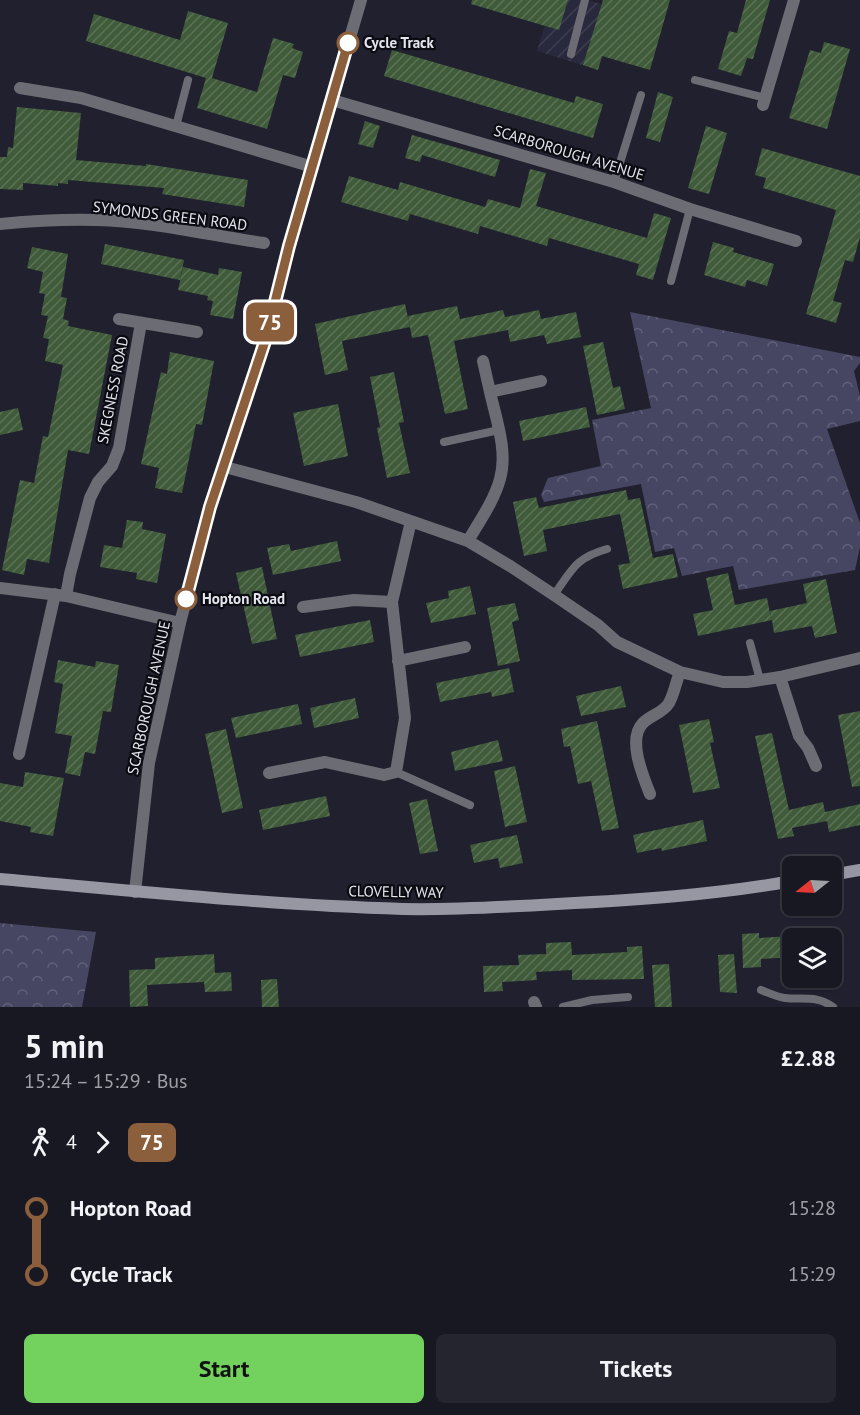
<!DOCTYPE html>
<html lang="en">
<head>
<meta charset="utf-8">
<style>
	:root { --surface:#181823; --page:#252530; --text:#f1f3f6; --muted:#9fa0a6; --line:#363741; --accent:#72d25d }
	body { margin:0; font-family:"PT Sans",sans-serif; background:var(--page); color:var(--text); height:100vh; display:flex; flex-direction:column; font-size:22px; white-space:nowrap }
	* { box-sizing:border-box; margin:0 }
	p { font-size:20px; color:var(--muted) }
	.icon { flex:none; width:33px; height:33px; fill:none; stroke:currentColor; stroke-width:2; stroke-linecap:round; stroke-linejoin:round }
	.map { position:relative; height:1007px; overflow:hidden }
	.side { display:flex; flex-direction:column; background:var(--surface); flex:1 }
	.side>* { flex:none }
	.badge { padding:0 12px; border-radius:9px; font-size:21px; line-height:39px }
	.needle { width:39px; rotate:252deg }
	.tools { position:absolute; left:782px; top:856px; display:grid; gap:12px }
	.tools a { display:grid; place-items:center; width:60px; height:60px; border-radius:9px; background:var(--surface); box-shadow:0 2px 4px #0004,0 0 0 2px var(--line); font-size:30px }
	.map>.badge { position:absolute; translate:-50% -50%; box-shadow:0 0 0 3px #fff }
	.legs { display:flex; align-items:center; gap:9px; height:66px; padding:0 24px; font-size:20px }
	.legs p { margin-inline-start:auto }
	.headline { display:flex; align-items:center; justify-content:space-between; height:102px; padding:0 24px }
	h1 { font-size:33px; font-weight:700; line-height:45px }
	.button { display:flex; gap:12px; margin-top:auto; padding:12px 24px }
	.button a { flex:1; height:69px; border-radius:9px; background:var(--accent); color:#111; font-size:24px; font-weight:700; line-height:69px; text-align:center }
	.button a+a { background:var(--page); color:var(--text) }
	ul { padding:0 24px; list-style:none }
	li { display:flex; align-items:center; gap:21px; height:66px; font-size:22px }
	li i { display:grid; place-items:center; width:9px; height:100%; margin:0 8px; background:currentColor }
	li i::after { content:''; width:15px; height:15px; margin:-8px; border:4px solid; border-radius:50%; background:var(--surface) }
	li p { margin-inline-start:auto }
	li:first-child i { background:linear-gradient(#0000 50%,currentColor 0) }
	li:last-child i { background:linear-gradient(currentColor 50%,#0000 0) }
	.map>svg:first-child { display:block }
	.industrial { fill:url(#industrial-furrows) }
	.park { fill:url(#park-crowns) }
	.building { fill:url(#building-hatch) }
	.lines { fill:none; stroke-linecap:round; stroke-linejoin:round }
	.lane { stroke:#6c6d74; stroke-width:8 }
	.street { stroke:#6c6d74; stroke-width:12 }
	.secondary { stroke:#9797a4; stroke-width:12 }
	.line-1-casing { stroke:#fff; stroke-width:14 }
	.line-1 { stroke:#8b5e3c; stroke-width:9 }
	.stop-1-dot { fill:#fff; stroke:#8b5e3c; stroke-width:3 }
	.labels { text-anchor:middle; stroke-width:4.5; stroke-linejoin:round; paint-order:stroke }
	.stop-label { font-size:15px; font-weight:bold; fill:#e3e4ee; stroke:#0b0b11; text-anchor:start }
	.street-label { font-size:15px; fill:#e3e4ee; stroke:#0b0b11 }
</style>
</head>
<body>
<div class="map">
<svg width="860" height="1007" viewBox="0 0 860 1007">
	<defs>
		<pattern id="industrial-furrows" width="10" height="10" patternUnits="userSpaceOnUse" patternTransform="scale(1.5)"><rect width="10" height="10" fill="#29293d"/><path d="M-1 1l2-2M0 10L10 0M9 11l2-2" fill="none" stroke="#3e3e50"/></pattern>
		<pattern id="park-crowns" width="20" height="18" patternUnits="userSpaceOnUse" patternTransform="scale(1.5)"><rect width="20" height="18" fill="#464663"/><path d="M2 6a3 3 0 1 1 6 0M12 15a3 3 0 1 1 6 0" fill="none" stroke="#61617a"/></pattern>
		<pattern id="building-hatch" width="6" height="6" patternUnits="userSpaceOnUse" patternTransform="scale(1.5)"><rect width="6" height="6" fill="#3f5b39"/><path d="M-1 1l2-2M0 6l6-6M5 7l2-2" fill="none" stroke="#5b7256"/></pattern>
	</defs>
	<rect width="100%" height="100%" fill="#20202f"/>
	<path class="industrial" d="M 553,0 L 588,0 L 617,9 L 598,70 L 537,51 Z"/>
	<path class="park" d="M 630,312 L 860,357 L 860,363 L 854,371 L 860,396 L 860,421 L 827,429 L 860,523 L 860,547 L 855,570 L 739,590 L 733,566 L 682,576 L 674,548 L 655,552 L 641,484 L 544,502 L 541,495 L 548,478 L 601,466 L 592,420 L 651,408 Z
		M 0,923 L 96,932 L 82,1007 L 0,1007 Z"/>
	<path class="building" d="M 472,0 L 568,0 L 559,30 L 471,4 Z
		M 603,0 L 670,0 L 650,70 L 602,56 L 598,70 L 583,65 Z
		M 746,0 L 770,0 L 753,59 L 747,58 L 741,76 L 718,69 L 729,31 L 737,33 Z
		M 188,11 L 228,23 L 212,78 L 257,92 L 273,38 L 294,44 L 292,48 L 303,52 L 295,78 L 283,75 L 267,129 L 197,108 L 206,78 L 86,41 L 94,14 L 180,40 Z
		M 824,42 L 850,49 L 827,129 L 789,118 L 810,50 L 821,53 Z
		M 392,50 L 574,103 L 576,96 L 603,104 L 593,138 L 384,76 Z
		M 658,92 L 673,97 L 660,142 L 646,138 Z
		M 17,107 L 81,113 L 76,160 L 146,166 L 146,164 L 248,180 L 244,207 L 162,194 L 164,188 L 68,180 L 68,184 L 58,183 L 58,186 L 23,183 L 23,190 L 0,189 L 0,157 L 7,157 L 8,147 L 13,148 Z
		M 365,121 L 380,126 L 373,148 L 358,144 Z
		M 706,126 L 727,133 L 709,194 L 688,188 Z
		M 412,135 L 500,160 L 495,177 L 422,155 L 420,162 L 405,158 Z
		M 762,148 L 860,176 L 860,237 L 853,262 L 845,260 L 833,301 L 842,303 L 836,323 L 806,314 L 836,210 L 763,188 L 766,178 L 755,175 Z
		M 530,169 L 546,173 L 536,206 L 647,238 L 654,213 L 671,218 L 653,280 L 636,275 L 639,264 L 549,238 L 547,246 L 480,226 L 478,234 L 410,214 L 408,221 L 341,202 L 349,176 L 398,190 L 400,182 L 485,207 L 488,199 L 520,208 Z
		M 713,242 L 734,248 L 733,252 L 774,264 L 767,286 L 747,280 L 745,287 L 704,275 Z
		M 105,244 L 184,260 L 180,280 L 101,264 Z
		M 32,247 L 68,254 L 61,297 L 67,298 L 63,319 L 69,321 L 68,326 L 112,335 L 89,454 L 68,450 L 49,563 L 27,559 L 24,575 L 2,570 L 20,480 L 34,483 L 43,436 L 48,437 L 63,365 L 45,361 L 49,339 L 43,338 L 48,316 L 41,315 L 45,294 L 39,293 L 43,272 L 27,268 Z
		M 183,267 L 218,275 L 219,268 L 242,272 L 233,319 L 210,315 L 213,301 L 207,300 L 208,296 L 178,290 Z
		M 405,304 L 410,327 L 342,341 L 348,370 L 325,375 L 315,324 Z
		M 457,306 L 460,319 L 503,310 L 505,317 L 539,310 L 541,319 L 576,312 L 581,337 L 547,344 L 544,335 L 510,342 L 508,330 L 454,341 L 468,409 L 445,414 L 428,335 L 412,338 L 408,316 Z
		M 603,342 L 613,388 L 620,386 L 625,409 L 597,415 L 583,346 Z
		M 170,352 L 214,361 L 202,425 L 196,424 L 182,493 L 155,488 L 159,468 L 141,464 L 161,372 L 167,374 Z
		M 394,372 L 404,422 L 399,423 L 410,473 L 387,478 L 377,428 L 380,427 L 370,377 Z
		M 338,404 L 348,456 L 304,466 L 293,413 Z
		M 586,407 L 590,427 L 523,441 L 519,421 Z
		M 18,408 L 23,430 L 0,435 L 0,412 Z
		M 626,490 L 628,500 L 640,498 L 653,558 L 673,554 L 678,577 L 623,589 L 618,565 L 630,563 L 620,514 L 543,530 L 547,551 L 524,556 L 513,502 L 536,497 L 539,508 Z
		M 127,520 L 143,522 L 142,529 L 166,534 L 157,583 L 136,579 L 137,573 L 100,567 L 104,545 L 122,548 Z
		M 337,541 L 341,561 L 273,575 L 267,548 L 289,544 L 291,551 Z
		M 262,567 L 277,639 L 252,644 L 236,573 Z
		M 728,573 L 735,605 L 767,598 L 771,618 L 770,611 L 807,603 L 803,584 L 826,579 L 837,633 L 815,638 L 812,626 L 774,633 L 772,620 L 698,636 L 693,614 L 713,610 L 706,578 Z
		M 470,586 L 476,614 L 431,623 L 426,603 L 449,598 L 448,591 Z
		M 515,603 L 519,620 L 512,622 L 520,661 L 498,666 L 487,608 Z
		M 370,620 L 374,642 L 300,657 L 295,635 Z
		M 58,660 L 95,667 L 96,661 L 119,665 L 111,712 L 103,711 L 95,754 L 85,752 L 80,776 L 65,773 L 72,736 L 55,733 L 63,684 L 54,682 Z
		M 509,668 L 514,692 L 492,697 L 491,692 L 440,702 L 436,683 Z
		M 621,686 L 626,707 L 581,716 L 576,696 Z
		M 355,698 L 359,718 L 314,728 L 310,708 Z
		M 298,704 L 302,724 L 236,738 L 231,718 Z
		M 860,711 L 860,786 L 852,787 L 838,715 Z
		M 709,719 L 714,742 L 710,743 L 720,788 L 693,793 L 679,725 Z
		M 597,721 L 619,828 L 602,831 L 591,781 L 578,784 L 570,746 L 564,747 L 561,729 Z
		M 226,729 L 243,808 L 222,813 L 205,734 Z
		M 772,733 L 789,810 L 823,802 L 825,812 L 860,804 L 860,825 L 829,832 L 827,821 L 792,828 L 794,836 L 778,839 L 755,736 Z
		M 498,740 L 503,761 L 455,771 L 451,752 Z
		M 515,766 L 527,822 L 505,827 L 494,771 Z
		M 25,772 L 64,778 L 53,836 L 30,832 L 31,827 L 0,821 L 0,783 L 23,787 Z
		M 326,796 L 330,816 L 263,830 L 259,810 Z
		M 427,799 L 438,851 L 420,854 L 409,803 Z
		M 703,820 L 707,841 L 662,851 L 661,848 L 637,853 L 633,835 Z
		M 517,835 L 523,863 L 500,868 L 498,858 L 474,863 L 470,845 Z
		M 759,933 L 759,938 L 792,936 L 792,957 L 761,959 L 761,967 L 743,968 L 742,934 Z
		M 571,942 L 572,955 L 627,952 L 627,947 L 642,946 L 644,979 L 572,980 L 572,970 L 536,972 L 537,980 L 502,982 L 503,991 L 484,992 L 483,966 L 519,965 L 518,955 L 546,954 L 546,943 Z
		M 214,954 L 215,973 L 231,972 L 232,991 L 205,992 L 204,982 L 147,985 L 148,1006 L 130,1007 L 129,970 L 155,969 L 155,958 Z
		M 734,954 L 737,993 L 720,992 L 718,955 Z
		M 669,964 L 672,1007 L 655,1007 L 652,965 Z
		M 277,979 L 279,1007 L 262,1007 L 261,980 Z"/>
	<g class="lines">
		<path class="lane" d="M 571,54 L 585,0
			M 695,80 L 765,98
			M 176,126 L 188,80
			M 614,182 L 641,95
			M 671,281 L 690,209
			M 444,442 L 499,430
			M 554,595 C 572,570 575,558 607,549
			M 750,643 L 760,680
			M 396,772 L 470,805
			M 761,990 C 769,993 777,997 785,998 C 803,1000 817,995 833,1007
			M 563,1007 L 592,1000 L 628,997"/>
		<path class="street" d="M 20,88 L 81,98 L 313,167
			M 332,100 L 614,182 L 690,209 L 796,241
			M 763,105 L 794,0
			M 0,224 C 32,221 64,219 96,220 C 151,221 209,235 264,243
			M 119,319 L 197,332
			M 483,361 L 490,392
			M 225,467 L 356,502 L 468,541 L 510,566 L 554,595 L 598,625 L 617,642 L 680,672 L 723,682 L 747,682 L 780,677 L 860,658
			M 468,541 C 479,522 494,501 500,479 C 508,451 496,419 490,392 L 541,381
			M 0,588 L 66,596 L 180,623
			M 66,596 L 70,574 L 90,498 L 98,482 L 112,466 L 119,448 L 141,323
			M 303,607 L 354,600 L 392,602
			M 398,661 L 465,647
			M 780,677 L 799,736 L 808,748 L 816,766
			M 19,754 L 55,594
			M 269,773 L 325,762 L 384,775 L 396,772 L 405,718 L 392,602 L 411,521
			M 650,794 C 643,776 627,739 643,723 C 651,715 663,713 669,703 C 674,694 676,682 680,672
			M 135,892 L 149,763 L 180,623 L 210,507 L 266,338 L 289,246 L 361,0
			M 534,1002 L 536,1007"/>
		<path class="secondary" d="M 831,875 L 860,870
			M 0,879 C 134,891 268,905 403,909 C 454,910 506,907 557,904 C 635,900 715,895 792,881"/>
	</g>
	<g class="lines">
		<g class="line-1-casing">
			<path id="line-1" d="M 186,599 L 210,507 L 266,338 L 289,246 L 348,43"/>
		</g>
		<use href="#line-1" class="line-1"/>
	</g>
	<g class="stop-1-dot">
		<circle cx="348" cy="43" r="10"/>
		<circle cx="186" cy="599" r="10"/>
	</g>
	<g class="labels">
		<g class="stop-label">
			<text x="364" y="48">Cycle Track</text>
			<text x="202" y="604">Hopton Road</text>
		</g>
		<g class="street-label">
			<text transform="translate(569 153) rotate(17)" y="5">SCARBOROUGH AVENUE</text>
			<text transform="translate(170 216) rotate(7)" y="5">SYMONDS GREEN ROAD</text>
			<text transform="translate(113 390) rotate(-79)" y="5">SKEGNESS ROAD</text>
			<text transform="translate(149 698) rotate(-78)" y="5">SCARBOROUGH AVENUE</text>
			<text transform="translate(396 892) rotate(1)" y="5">CLOVELLY WAY</text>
		</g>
	</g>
</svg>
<div class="tools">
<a><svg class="needle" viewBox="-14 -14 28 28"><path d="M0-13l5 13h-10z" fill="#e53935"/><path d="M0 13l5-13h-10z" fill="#9fa0a6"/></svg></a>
<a><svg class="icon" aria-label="layers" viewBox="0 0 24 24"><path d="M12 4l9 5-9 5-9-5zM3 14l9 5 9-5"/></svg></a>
</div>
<b class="badge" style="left:270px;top:322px;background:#8b5e3c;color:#fff">75</b>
</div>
<section class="side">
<div class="headline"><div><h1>5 min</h1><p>15:24 – 15:29 · Bus</p></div><b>£2.88</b></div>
<div class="legs"><svg class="icon" aria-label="walk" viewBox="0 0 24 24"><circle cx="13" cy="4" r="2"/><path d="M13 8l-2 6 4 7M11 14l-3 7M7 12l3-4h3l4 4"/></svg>4<svg class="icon" aria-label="forward" viewBox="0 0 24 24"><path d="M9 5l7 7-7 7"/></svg><b class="badge" style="background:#8b5e3c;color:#fff">75</b></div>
<ul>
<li><i style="color:#8b5e3c"></i><b>Hopton Road</b><p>15:28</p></li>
<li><i style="color:#8b5e3c"></i><b>Cycle Track</b><p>15:29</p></li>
</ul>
<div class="button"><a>Start</a><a>Tickets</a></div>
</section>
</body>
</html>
